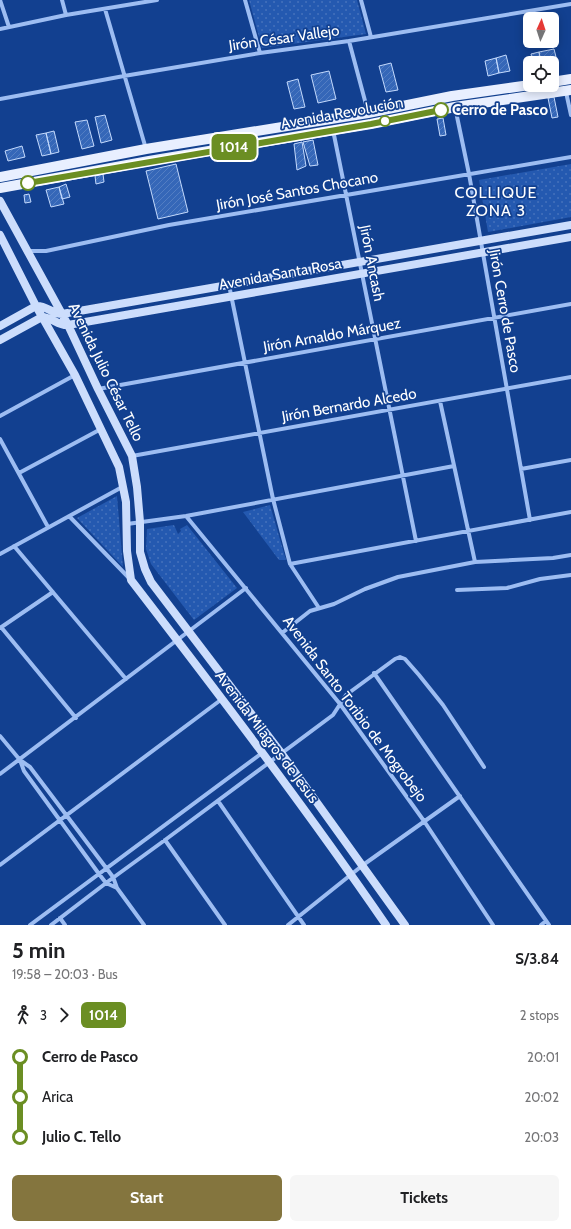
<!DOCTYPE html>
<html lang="en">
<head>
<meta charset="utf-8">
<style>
	:root { --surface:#fff; --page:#f6f6f6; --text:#202124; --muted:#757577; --accent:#84753e }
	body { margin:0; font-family:Cabin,sans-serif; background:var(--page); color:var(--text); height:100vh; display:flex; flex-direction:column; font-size:15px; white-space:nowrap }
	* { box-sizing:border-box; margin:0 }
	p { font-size:13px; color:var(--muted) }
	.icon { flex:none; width:22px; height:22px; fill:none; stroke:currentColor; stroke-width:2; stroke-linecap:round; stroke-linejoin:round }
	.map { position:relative; height:925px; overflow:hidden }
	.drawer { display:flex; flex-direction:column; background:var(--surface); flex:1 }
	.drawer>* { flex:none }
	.badge { padding:0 8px; border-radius:6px; font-size:14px; line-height:26px }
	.needle { width:26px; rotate:3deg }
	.controls { position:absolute; left:523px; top:12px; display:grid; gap:8px }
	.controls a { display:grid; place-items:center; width:36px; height:36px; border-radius:6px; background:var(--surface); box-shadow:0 2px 10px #0003; font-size:20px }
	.map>.badge { position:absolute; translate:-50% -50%; box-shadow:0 0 0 2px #fff }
	.legs { display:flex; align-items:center; gap:6px; height:44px; padding:0 12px; font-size:13px }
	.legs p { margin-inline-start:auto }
	.head { display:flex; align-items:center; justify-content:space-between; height:68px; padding:0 12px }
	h1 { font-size:22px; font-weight:700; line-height:30px }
	.button { display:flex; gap:8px; margin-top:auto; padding:8px 12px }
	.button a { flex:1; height:46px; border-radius:6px; background:var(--accent); color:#fff; font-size:16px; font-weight:700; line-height:46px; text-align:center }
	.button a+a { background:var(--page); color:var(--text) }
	ul { padding:0 12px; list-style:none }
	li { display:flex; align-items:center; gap:14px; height:40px; font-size:15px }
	li i { display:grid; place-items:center; width:6px; height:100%; margin:0 5px; background:currentColor }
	li i::after { content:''; width:10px; height:10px; margin:-5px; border:3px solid; border-radius:50%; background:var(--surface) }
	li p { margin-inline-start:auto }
	li:first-child i { background:linear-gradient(#0000 50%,currentColor 0) }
	li:last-child i { background:linear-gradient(currentColor 50%,#0000 0) }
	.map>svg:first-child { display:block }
	.park { fill:url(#park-dots) }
	.building { fill:url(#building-hatch); stroke:#c4dafd }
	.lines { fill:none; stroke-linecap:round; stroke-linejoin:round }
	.street { stroke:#9dbdf2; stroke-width:4 }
	.secondary { stroke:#ccddfc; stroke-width:8 }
	.primary { stroke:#e8efff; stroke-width:10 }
	.line-1-casing { stroke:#fff; stroke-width:9 }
	.line-1 { stroke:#6b8e23; stroke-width:6 }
	.stop-1-dot { fill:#fff; stroke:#6b8e23; stroke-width:2 }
	.labels { text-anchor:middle; stroke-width:3.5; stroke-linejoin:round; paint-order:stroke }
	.street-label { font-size:15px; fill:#fff; stroke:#124090 }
	.stop-label { font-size:15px; font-weight:bold; fill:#fff; stroke:#124090; text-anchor:start }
	.neighbourhood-label { font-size:16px; letter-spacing:1px; fill:#fff; stroke:#124090 }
</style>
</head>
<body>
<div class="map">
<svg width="571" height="925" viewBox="0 0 571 925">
	<defs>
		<pattern id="park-dots" width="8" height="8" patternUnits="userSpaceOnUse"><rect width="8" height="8" fill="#2459b0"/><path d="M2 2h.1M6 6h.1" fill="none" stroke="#4572bc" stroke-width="1.8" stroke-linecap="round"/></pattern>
		<pattern id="building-hatch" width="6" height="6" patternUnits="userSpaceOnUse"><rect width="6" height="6" fill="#3567b8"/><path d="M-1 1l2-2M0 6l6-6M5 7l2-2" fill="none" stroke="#537ec3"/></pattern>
	</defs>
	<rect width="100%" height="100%" fill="#124090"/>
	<path class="park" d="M 249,0 L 357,0 L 366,34 L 262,48 Z
		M 571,164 L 571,217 L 488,232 L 479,180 Z
		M 117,496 L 123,567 L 77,518 Z
		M 270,505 L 286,560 L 279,560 L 243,512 Z
		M 174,525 L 178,534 L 181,531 L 180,529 L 187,525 L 237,588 L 194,620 L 151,564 L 146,549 L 147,529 Z"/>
	<path class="building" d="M 554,49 L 558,65 L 552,66 L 552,63 L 541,63 L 539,52 Z
		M 539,52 L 541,63 L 533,63 L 531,54 Z
		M 506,55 L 510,71 L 499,73 L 496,58 Z
		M 496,58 L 499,73 L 488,76 L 485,61 Z
		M 391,63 L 398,90 L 386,92 L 379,66 Z
		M 329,71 L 336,99 L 318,103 L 311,75 Z
		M 298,79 L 305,107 L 294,109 L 287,82 Z
		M 554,97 L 558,117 L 552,118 L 548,98 Z
		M 105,115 L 112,140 L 101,143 L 95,117 Z
		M 443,118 L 446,135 L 440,136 L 437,119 Z
		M 87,120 L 94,146 L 82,149 L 75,122 Z
		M 54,131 L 59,152 L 51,154 L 46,133 Z
		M 46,133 L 51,154 L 42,156 L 36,135 Z
		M 313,140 L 318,165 L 310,166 L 303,142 Z
		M 302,142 L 306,166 L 297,170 L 294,144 Z
		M 22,146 L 25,157 L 8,161 L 5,151 Z
		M 176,164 L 188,212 L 158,219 L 146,171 Z
		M 103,174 L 104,182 L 96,184 L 95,176 Z
		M 66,184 L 70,197 L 62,199 L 59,187 Z
		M 59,187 L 64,204 L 51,207 L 46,190 Z
		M 29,194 L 31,202 L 25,203 L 24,195 Z"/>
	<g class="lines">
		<path class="street" d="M 0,0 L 9,27
			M 62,0 L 66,15
			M 245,0 L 260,53
			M 361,0 L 371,37
			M 105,9 L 146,149
			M 0,29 L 66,15 L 157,0
			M 349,41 L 368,112
			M 566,92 L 571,115
			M 0,99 L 124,76 L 260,53 L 349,41 L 571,4
			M 455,107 L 469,174 L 530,520
			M 333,130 L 416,541
			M 28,251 L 46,251 L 169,225 L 571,157
			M 229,285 L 273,499 L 290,564 L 319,608
			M 98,389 L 571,304
			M 440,401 L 475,562
			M 0,416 L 75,375
			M 0,439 L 48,527
			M 132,456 L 571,377
			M 521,469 L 571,460
			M 19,473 L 101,429
			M 69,516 L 130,579
			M 186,516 L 340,704 L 424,821 L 493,925
			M 127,524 L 186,516 L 454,466
			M 14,546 L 126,679
			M 0,554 L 124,486
			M 290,564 L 571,512
			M 457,590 L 507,588 L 540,579 L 571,575
			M 1,627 L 76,718
			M 0,628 L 53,592
			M 282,633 L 310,611 L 334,604 L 365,589 L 398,577 L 475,562 L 553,558 L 571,555
			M 374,673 L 549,925
			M 0,736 L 20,760 L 30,767 L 113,877 L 117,888 L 144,925
			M 20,760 L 24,771 L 99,874 L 106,883 L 117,888
			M 0,774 L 246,588
			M 218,801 L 304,925
			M 165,840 L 225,925
			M 0,865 L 222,699
			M 60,918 L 65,925
			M 30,925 L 262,753
			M 51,925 L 110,880 L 165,840 L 333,715 L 346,695 L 395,659 L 400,657 L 405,659 L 419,675 L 443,705 L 484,767
			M 288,925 L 363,865 L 460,796
			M 541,925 L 546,921"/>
		<path class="secondary" d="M 0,201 L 68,325 L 98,389 L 132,456 L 137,487 L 140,522 L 140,552 L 145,569 L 151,582 L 282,754 L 405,925
			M 0,235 L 36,306 L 75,375 L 119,467 L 126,502 L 127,551 L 131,580 C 218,693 305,807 386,925
			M 0,326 L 36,306 C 46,305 52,314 62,314 L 571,225
			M 0,340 L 42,317 C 52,317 58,326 68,325 L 571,237"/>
		<path class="primary" d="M 552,82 L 571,79
			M 0,177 L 146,149 L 368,113 L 452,96 L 530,85
			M 0,188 L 149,161 L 371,124 L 455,107 L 571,90"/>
	</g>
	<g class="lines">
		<g class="line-1-casing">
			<path id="line-1" d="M 28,183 L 371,124 L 441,110"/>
		</g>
		<use href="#line-1" class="line-1"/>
	</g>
	<g class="stop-1-dot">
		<circle cx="441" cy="110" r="7"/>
		<circle cx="385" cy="121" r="5"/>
		<circle cx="28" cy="183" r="7"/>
	</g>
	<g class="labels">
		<g class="street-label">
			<text transform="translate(284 38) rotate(-8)" y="5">Jirón César Vallejo</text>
			<text transform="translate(342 113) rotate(-10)" y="5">Avenida Revolución</text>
			<text transform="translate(297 191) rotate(-10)" y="5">Jirón José Santos Chocano</text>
			<text transform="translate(372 263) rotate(79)" y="5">Jirón Ancash</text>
			<text transform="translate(280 274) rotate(-10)" y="5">Avenida Santa Rosa</text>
			<text transform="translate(505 311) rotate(80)" y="5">Jirón Cerro de Pasco</text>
			<text transform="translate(332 335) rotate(-10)" y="5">Jirón Arnaldo Márquez</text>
			<text transform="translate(106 372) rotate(64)" y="5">Avenida Julio César Tello</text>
			<text transform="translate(349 405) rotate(-10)" y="5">Jirón Bernardo Alcedo</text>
			<text transform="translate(355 709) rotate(53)" y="5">Avenida Santo Toribio de Mogrobejo</text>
			<text transform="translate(267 737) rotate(53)" y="5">Avenida Milagros de Jesús</text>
		</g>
		<g class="stop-label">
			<text x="452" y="115">Cerro de Pasco</text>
		</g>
		<g class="neighbourhood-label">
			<text x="496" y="198">COLLIQUE<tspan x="496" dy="18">ZONA 3</tspan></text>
		</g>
	</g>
</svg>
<div class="controls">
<a><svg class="needle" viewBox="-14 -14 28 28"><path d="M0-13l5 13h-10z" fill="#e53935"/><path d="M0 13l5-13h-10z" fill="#757577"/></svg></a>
<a><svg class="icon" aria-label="locate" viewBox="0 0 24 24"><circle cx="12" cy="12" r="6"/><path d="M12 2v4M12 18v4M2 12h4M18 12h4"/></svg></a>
</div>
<b class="badge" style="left:234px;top:147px;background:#6b8e23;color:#fff">1014</b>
</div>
<section class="drawer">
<div class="head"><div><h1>5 min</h1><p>19:58 – 20:03 · Bus</p></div><b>S/3.84</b></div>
<div class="legs"><svg class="icon" aria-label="walk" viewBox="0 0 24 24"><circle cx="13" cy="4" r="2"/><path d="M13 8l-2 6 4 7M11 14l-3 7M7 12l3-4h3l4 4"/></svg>3<svg class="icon" aria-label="forward" viewBox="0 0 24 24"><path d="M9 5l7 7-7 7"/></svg><b class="badge" style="background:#6b8e23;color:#fff">1014</b><p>2 stops</p></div>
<ul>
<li><i style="color:#6b8e23"></i><b>Cerro de Pasco</b><p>20:01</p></li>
<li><i style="color:#6b8e23"></i><span>Arica</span><p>20:02</p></li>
<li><i style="color:#6b8e23"></i><b>Julio C. Tello</b><p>20:03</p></li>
</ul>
<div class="button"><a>Start</a><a>Tickets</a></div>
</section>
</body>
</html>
